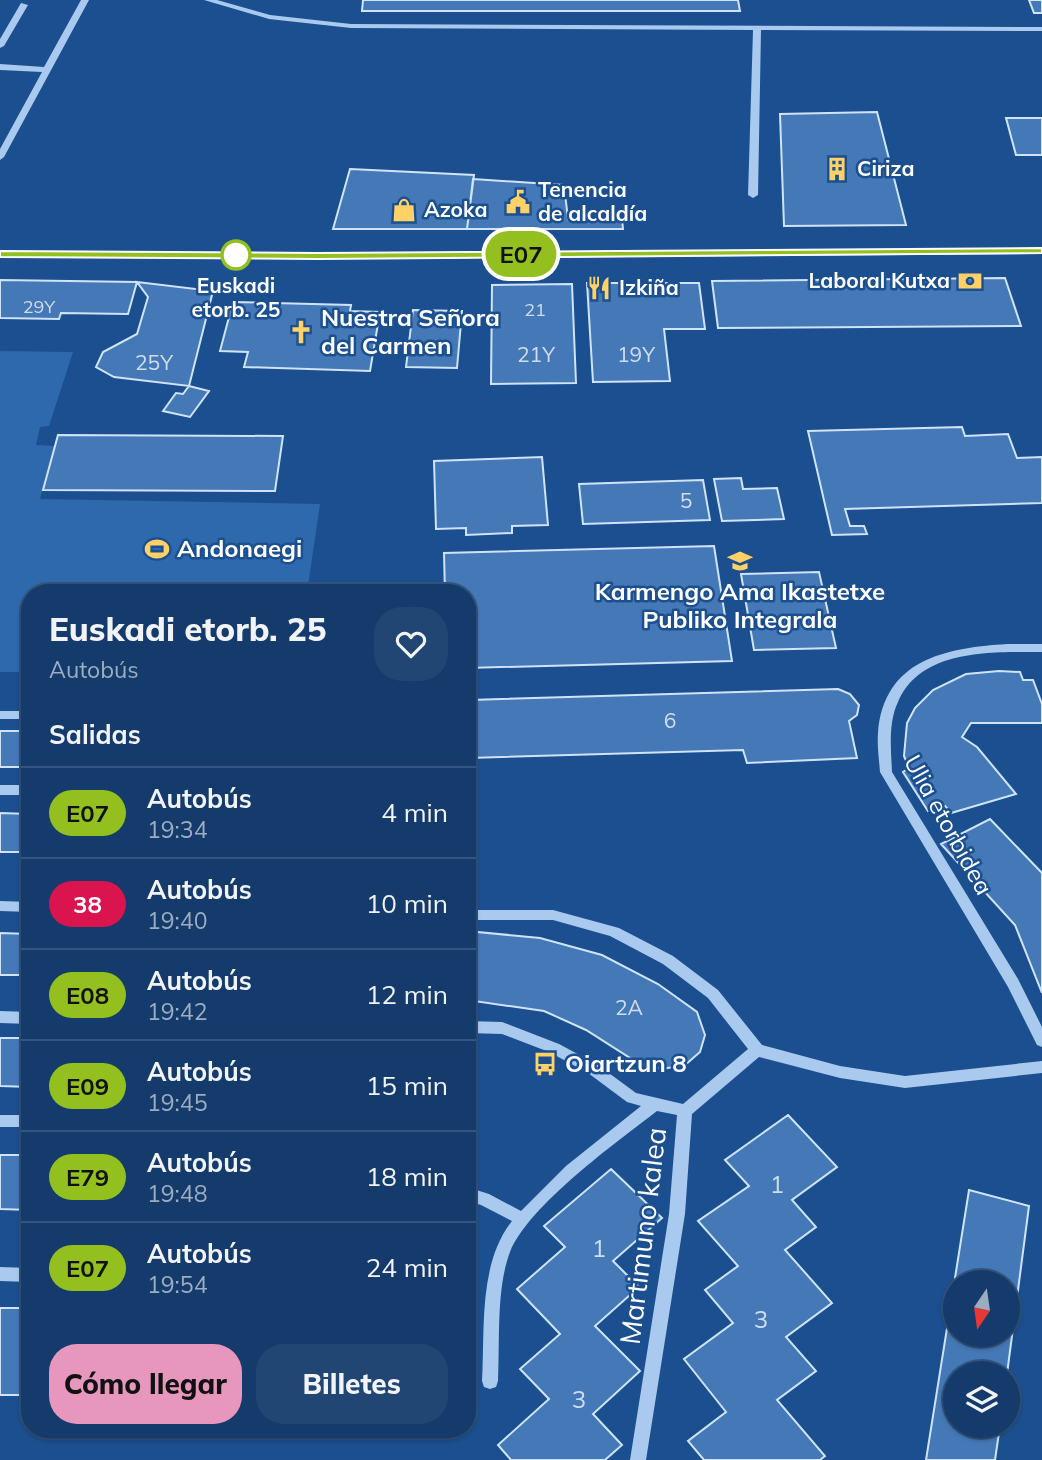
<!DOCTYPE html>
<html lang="es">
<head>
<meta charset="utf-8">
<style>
	:root { --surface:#143b6b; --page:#214673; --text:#f1f3f6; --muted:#9dadc1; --line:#33557e; --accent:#e797bd }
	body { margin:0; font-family:Mulish,sans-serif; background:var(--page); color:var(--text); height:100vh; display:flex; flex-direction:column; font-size:26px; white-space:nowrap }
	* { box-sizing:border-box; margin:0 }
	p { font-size:23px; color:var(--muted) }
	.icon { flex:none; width:38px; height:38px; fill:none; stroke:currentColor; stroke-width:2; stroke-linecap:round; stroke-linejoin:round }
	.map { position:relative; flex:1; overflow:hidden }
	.panel { position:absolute; left:21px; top:584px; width:455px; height:854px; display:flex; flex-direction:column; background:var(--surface); border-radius:28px; box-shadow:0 2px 5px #0004,0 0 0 2px var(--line) }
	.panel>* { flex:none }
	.badge { padding:0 14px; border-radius:23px; font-size:24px; line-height:46px }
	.needle { width:46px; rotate:193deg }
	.tools { position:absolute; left:943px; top:1270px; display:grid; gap:14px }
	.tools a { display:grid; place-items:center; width:77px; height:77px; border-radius:50%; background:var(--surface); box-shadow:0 2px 5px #0004,0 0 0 2px var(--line); font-size:35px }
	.map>.badge { position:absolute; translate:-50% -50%; box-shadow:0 0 0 4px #fff }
	h2 { padding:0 28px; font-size:26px; line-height:63px }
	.round { display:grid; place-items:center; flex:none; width:74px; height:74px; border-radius:28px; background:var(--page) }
	.head { display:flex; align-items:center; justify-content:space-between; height:119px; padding:0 28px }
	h1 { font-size:33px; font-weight:800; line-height:52px }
	.action { display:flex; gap:14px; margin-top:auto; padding:14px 28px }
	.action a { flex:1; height:80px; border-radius:28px; background:var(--accent); color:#111; font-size:28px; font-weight:800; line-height:80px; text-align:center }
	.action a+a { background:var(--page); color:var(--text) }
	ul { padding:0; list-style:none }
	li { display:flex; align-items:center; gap:21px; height:91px; padding:0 28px; border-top:2px solid var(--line) }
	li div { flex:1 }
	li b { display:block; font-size:26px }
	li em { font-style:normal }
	li .badge { min-width:77px; font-weight:700; text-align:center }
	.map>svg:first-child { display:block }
	.green { fill:#2e69ad }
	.building { fill:#4478b7; stroke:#cfe3fa; stroke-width:2; fill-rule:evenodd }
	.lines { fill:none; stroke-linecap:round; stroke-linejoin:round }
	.minor { fill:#a9c9ee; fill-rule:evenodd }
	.line { fill:#93c01f; stroke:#fff; stroke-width:2 }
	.stop-dot { fill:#fff; stroke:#93c01f; stroke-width:3.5 }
	.labels { text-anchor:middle; stroke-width:5; stroke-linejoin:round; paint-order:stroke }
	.far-number-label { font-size:18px; fill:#d0dded }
	.far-poi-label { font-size:21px; font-weight:bold; fill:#fff; stroke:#1b4f8f; text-anchor:start }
	.far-stop-label { font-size:21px; font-weight:bold; fill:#fff; stroke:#1b4f8f }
	.number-label { font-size:21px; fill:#d0dded }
	.poi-label { font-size:24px; font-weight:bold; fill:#fff; stroke:#1b4f8f; text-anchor:start }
	.street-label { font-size:24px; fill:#fff; stroke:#1b4f8f }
	.near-number-label { font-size:24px; fill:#d0dded }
	.near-street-label { font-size:28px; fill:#fff; stroke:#1b4f8f }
</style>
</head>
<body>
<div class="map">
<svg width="1042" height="1460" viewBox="0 0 1042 1460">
	<rect width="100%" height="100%" fill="#1b4f8f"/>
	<path class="green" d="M 0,351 L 73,352 L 49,426 L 40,427 L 36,445 L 55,446 L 40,499 L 320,504 L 307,593 L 30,593 L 30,672 L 0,672 Z"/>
	<path class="building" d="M 363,0 L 738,0 L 740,11 L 362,11 Z
		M 1029,0 L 1042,0 L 1042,13 L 1034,13 Z
		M 877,112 L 906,225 L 784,226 L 780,114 Z
		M 1006,118 L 1042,118 L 1042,155 L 1016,155 Z
		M 350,169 L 474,175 L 467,229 L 333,229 Z
		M 473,179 L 564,185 L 568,219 L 622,219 L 623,229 L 467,229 Z
		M 1005,278 L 1021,326 L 718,328 L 712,281 Z
		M 0,280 L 137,282 L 128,314 L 61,313 L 59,319 L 0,318 Z
		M 137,282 L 213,291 L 189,386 L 114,377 L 96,367 L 103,352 L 137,334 L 148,297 Z
		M 587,283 L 699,283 L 705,329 L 664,329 L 670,381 L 593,382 Z
		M 572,284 L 576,383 L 491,384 L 492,285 Z
		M 233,302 L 351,305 L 350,311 L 380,312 L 370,371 L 244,367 L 248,352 L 220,351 Z
		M 413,310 L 462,311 L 457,368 L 406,367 Z
		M 189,386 L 209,391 L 190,417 L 163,411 L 176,393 L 183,394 Z
		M 962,427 L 965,436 L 1008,434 L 1017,458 L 1042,457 L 1042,503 L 845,509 L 850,526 L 864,526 L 867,534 L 832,535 L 808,431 Z
		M 58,435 L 283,436 L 275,491 L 43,490 Z
		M 542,457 L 548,525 L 512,526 L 512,533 L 466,535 L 466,528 L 436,529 L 434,461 Z
		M 741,478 L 743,489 L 777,488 L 784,519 L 722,521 L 714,479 Z
		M 703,480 L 710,520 L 583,524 L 579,484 Z
		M 714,546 L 732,661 L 467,668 L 467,593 L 445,593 L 444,553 Z
		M 819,572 L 836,648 L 754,650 L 741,574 Z
		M 999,671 L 1020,672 L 1023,680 L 1033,680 L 1042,704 L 1042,723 L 971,723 L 962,737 L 977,747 L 1016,794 L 951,813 L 945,806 L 928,811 L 903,772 L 909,768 L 904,756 L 907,723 L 915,708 L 933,690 L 966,674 Z
		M 838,689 L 850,694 L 859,705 L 857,715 L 849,721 L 857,758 L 747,763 L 743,750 L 469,758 L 470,700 Z
		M 0,731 L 30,731 L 30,767 L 0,767 Z
		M 0,813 L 30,814 L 30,852 L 0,852 Z
		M 990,819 L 1042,873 L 1042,993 L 1015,925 L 941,844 Z
		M 467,931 L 540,938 L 602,955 L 658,984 L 697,1012 L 705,1035 L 700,1052 L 685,1065 L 662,1069 L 638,1063 L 586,1030 L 544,1011 L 467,1000 Z
		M 0,933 L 30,934 L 30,975 L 0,975 Z
		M 0,1038 L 30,1038 L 30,1087 L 0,1086 Z
		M 788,1115 L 837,1167 L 792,1200 L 816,1227 L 785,1250 L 832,1303 L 786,1337 L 816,1371 L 777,1400 L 825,1456 L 820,1460 L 704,1460 L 688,1441 L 726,1412 L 684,1359 L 733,1323 L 705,1290 L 738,1266 L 698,1221 L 749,1186 L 725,1160 Z
		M 0,1155 L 30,1155 L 30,1210 L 0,1209 Z
		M 611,1169 L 662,1218 L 613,1261 L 639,1287 L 595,1326 L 640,1371 L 593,1414 L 622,1445 L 605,1460 L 511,1460 L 498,1445 L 549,1399 L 520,1369 L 560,1334 L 517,1289 L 565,1247 L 544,1226 Z
		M 969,1190 L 1029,1206 L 1007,1374 L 956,1374 L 956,1426 L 1000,1426 L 995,1460 L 926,1460 ZM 956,1283 L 1008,1283 L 1008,1335 L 956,1335 Z
		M 0,1308 L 30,1308 L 30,1395 L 0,1395 Z"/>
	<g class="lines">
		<path class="minor" d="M 81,0 L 89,0 L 4,157 L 0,160 L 0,149 L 42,72 L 0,70 L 0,64 L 44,67 Z
			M 204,0 L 217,0 L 270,15 L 351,24 L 1042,27 L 1042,31 L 761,30 L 758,195 L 753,198 L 748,195 L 753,30 L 351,28 L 269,19 Z
			M 21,3 L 28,5 L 4,46 L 0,48 L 0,39 Z
			M 1042,248 L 1042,254 L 319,259 L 0,257 L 0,251 L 319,253 Z
			M 1007,644 L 1042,644 L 1042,652 C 993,652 921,648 898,702 C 888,723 891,749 892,772 L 1018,979 L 1042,1027 L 1042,1047 L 1037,1045 L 1008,987 L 880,772 C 879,759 877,746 878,733 C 884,659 946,648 1007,644 Z
			M 0,711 L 30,711 L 30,719 L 0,719 Z
			M 0,785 L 30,785 L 30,795 L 0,795 Z
			M 0,901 L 30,902 L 30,912 L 0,911 Z
			M 467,910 L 553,910 L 619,928 L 673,956 L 718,990 L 762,1045 L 840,1066 L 905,1076 L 1042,1061 L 1042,1073 L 905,1088 L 840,1078 L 759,1057 L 692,1114 L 685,1214 L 646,1460 L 630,1460 L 669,1214 L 677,1115 L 657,1111 C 617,1142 529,1205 510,1252 C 496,1289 500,1341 498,1381 L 496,1387 L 490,1389 L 484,1387 L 482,1381 C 485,1330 478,1264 512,1221 L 481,1205 L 467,1201 L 467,1187 L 489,1194 L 521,1211 L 566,1166 L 641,1106 L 627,1102 L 588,1073 L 549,1052 L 502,1034 L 467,1033 L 467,1021 L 502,1022 L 559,1044 L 598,1065 L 636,1093 L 683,1104 L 748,1049 L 708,998 L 663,964 L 610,936 L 553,920 L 467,920 Z
			M 0,1011 L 30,1012 L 30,1024 L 0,1023 Z
			M 0,1115 L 30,1115 L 30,1127 L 0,1127 Z
			M 0,1267 L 30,1268 L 30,1282 L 0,1281 Z"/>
	</g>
	<path class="line" d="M 1042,248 L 1042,253 L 318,259 L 0,257 L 0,251 L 318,253 Z"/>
	<defs>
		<g id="building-bare" transform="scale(1.89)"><path d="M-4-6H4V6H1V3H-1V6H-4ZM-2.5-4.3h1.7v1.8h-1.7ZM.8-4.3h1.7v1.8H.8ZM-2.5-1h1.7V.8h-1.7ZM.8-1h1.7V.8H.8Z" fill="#ffd166" stroke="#1b4f8f" stroke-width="2.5" paint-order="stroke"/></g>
		<g id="civic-bare" transform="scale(1.89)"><path d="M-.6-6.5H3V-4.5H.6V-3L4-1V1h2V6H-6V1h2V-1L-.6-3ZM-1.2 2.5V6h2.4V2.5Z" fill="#ffd166" stroke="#1b4f8f" stroke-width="2.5" paint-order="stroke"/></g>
		<g id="shop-bare" transform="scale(1.89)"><path d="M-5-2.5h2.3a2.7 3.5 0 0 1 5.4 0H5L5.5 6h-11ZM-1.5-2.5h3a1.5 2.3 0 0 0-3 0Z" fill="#ffd166" stroke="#1b4f8f" stroke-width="2.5" paint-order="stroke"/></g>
		<g id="bank-bare" transform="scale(1.89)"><path d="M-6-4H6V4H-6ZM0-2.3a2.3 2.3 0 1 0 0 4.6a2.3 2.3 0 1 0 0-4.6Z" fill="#ffd166" stroke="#1b4f8f" stroke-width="2.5" paint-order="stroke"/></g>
		<g id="restaurant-bare" transform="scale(1.89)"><path d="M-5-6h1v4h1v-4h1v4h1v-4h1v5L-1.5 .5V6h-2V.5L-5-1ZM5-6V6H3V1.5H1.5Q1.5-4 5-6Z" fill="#ffd166" stroke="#1b4f8f" stroke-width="2.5" paint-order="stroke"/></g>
		<g id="church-bare" transform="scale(1.89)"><path d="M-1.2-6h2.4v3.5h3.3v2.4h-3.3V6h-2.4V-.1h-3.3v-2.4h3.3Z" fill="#ffd166" stroke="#1b4f8f" stroke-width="2.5" paint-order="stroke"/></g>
		<g id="stadium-bare" transform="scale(1.89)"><path d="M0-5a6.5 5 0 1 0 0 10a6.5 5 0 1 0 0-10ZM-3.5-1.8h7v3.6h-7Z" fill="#ffd166" stroke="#1b4f8f" stroke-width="2.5" paint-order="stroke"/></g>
		<g id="school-bare" transform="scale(1.89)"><path d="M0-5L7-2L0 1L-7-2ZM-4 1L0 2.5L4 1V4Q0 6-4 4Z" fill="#ffd166" stroke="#1b4f8f" stroke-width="2.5" paint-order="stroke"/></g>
		<g id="bus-bare" transform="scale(1.89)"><path d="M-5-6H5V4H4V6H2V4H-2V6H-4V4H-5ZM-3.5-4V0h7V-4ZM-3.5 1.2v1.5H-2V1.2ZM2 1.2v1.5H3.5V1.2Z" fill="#ffd166" stroke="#1b4f8f" stroke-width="2.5" paint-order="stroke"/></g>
	</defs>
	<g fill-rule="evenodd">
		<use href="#building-bare" x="837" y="169"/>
		<use href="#civic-bare" x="518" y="202"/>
		<use href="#shop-bare" x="404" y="210"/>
		<use href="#bank-bare" x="970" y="281"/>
		<use href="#restaurant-bare" x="599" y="288"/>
		<use href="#church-bare" x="301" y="332"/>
		<use href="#stadium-bare" x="157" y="549"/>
		<use href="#school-bare" x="740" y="561"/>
		<use href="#bus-bare" x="545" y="1064"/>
	</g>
	<circle class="stop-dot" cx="236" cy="255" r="14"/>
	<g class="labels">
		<g class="far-number-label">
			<text x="39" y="313">29Y</text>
			<text x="535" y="316">21</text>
		</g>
		<g class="far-poi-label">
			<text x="857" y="176">Ciriza</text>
			<text x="538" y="197">Tenencia<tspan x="538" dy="24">de alcaldía</tspan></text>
			<text x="424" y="217">Azoka</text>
			<text x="950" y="288" text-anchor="end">Laboral Kutxa</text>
			<text x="619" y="295">Izkiña</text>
		</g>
		<g class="far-stop-label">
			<text x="236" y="293">Euskadi<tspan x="236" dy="24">etorb. 25</tspan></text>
		</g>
		<g class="number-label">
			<text x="536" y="362">21Y</text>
			<text x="636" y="362">19Y</text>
			<text x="154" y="370">25Y</text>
			<text x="686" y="508">5</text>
			<text x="670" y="728">6</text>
			<text x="629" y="1015">2A</text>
		</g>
		<g class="poi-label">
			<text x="321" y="326">Nuestra Señora<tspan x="321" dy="28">del Carmen</tspan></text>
			<text x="177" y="557">Andonaegi</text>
			<text x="740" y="600" text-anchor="middle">Karmengo Ama Ikastetxe<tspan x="740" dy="28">Publiko Integrala</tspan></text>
			<text x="565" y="1072">Oiartzun 8</text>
		</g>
		<g class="street-label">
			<text transform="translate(948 825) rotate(61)" y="8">Ulia etorbidea</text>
		</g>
		<g class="near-number-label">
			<text x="777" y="1193">1</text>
			<text x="599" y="1257">1</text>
			<text x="761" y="1328">3</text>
			<text x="579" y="1408">3</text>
		</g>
		<g class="near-street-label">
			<text transform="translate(643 1236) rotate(-83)" y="10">Martimuno kalea</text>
		</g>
	</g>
</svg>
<div class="tools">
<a><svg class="needle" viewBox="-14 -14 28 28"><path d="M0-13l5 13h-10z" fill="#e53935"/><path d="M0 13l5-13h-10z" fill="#9dadc1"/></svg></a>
<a><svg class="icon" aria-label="layers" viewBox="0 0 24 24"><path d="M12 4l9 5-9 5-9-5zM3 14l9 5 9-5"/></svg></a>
</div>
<b class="badge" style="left:521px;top:254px;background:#93c01f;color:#111">E07</b>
<section class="panel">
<div class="head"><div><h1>Euskadi etorb. 25</h1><p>Autobús</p></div><a class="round"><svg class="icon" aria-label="heart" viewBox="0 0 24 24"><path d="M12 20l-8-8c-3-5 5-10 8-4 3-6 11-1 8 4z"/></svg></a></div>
<h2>Salidas</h2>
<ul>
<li><span class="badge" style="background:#93c01f;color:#111">E07</span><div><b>Autobús</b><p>19:34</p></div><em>4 min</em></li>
<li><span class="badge" style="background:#da144f;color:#fff">38</span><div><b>Autobús</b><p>19:40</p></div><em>10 min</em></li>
<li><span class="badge" style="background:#93c01f;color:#111">E08</span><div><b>Autobús</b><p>19:42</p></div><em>12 min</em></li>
<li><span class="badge" style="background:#93c01f;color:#111">E09</span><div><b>Autobús</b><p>19:45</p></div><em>15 min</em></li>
<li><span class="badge" style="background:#93c01f;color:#111">E79</span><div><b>Autobús</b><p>19:48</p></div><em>18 min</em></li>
<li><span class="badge" style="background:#93c01f;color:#111">E07</span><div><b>Autobús</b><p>19:54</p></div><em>24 min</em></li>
</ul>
<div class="action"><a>Cómo llegar</a><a>Billetes</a></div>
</section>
</div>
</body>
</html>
